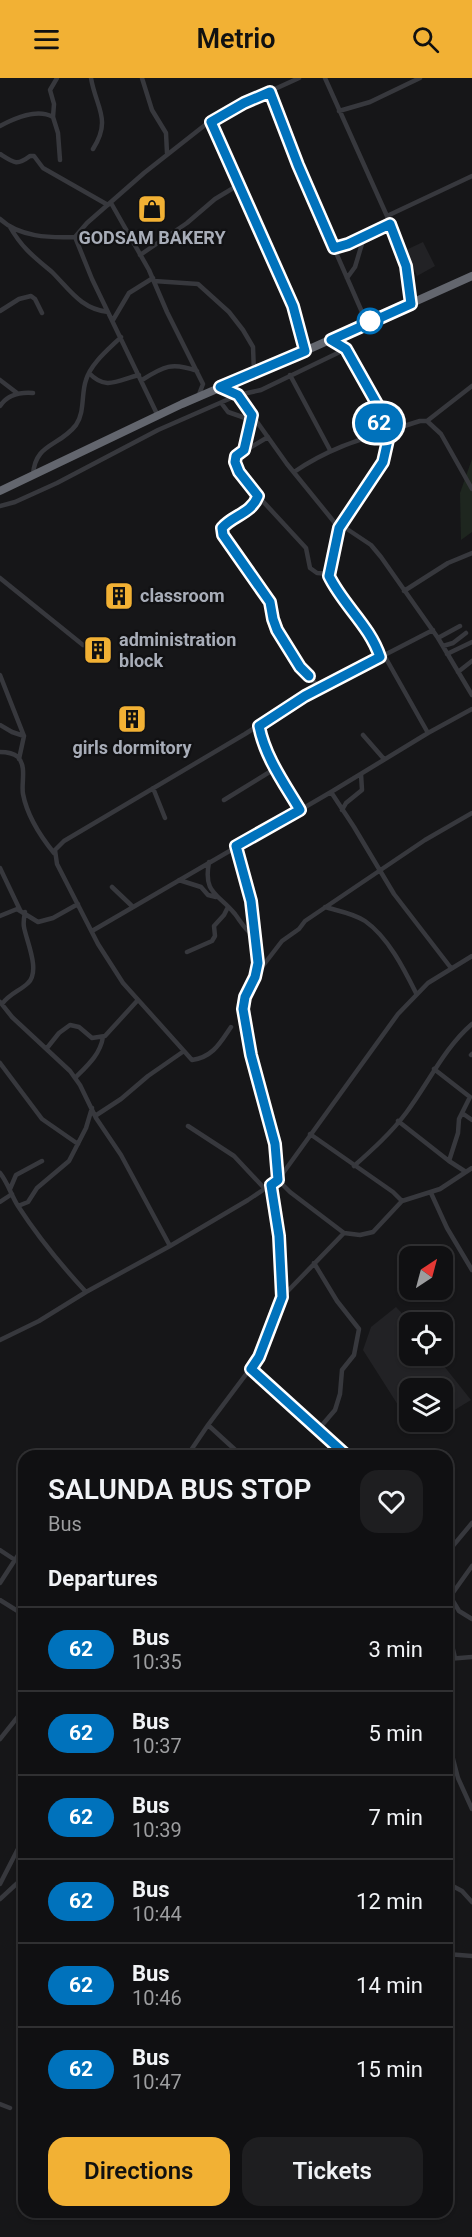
<!DOCTYPE html>
<html lang="en">
<head>
<meta charset="utf-8">
<style>
	:root { --surface:#101012; --page:#1e1e20; --text:#f1f3f6; --muted:#9c9d9f; --line:#303032; --accent:#f2b134 }
	body { margin:0; font-family:Roboto,sans-serif; background:var(--page); color:var(--text); height:100vh; display:flex; flex-direction:column; font-size:22px; white-space:nowrap }
	* { box-sizing:border-box; margin:0 }
	p { font-size:20px; color:var(--muted) }
	.icon { flex:none; width:33px; height:33px; fill:none; stroke:currentColor; stroke-width:2; stroke-linecap:round; stroke-linejoin:round }
	.map { position:relative; flex:1; overflow:hidden }
	.panel { position:absolute; left:18px; top:1372px; width:435px; height:768px; display:flex; flex-direction:column; background:var(--surface); border-radius:18px; box-shadow:0 2px 4px #0004,0 0 0 2px var(--line) }
	.panel>* { flex:none }
	.badge { padding:0 12px; border-radius:20px; font-size:21px; line-height:39px }
	.needle { width:39px; rotate:36deg }
	.fabs { position:absolute; left:399px; top:1168px; display:grid; gap:12px }
	.fabs a { display:grid; place-items:center; width:54px; height:54px; border-radius:12px; background:var(--surface); box-shadow:0 2px 4px #0004,0 0 0 2px var(--line); font-size:30px }
	.map>.badge { position:absolute; translate:-50% -50%; box-shadow:0 0 0 3px #fff }
	h2 { padding:0 30px; font-size:22px; line-height:54px }
	.round { display:grid; place-items:center; flex:none; width:63px; height:63px; border-radius:18px; background:var(--page) }
	.headline { display:flex; align-items:center; justify-content:space-between; height:102px; padding:0 30px }
	h1 { font-size:28px; font-weight:600; line-height:45px }
	.action { display:flex; gap:12px; margin-top:auto; padding:12px 30px }
	.action a { flex:1; height:69px; border-radius:18px; background:var(--accent); color:#111; font-size:24px; font-weight:600; line-height:69px; text-align:center }
	.action a+a { background:var(--page); color:var(--text) }
	ul { padding:0; list-style:none }
	li { display:flex; align-items:center; gap:18px; height:84px; padding:0 30px; border-top:2px solid var(--line) }
	li div { flex:1 }
	li b { display:block; font-size:22px }
	li em { font-style:normal }
	li .badge { min-width:66px; font-weight:700; text-align:center }
	header { display:flex; justify-content:space-between; align-items:center; height:78px; padding:0 30px; background:var(--accent); color:#111; font-size:27px; font-weight:600 }
	.map>svg:first-child { display:block }
	.built { fill:#222225 }
	.green { fill:#1e261f }
	.lines { fill:none; stroke-linecap:round; stroke-linejoin:round }
	.street { stroke:#37383d; stroke-width:4.5 }
	.highway { stroke:#63666e; stroke-width:8 }
	.line-casing { stroke:#fff; stroke-width:14 }
	.line { stroke:#0072bc; stroke-width:9 }
	.stop-dot { fill:#fff; stroke:#0072bc; stroke-width:3 }
	.labels { text-anchor:middle; stroke-width:4.5; stroke-linejoin:round; paint-order:stroke }
	.poi-label { font-size:18px; font-weight:bold; fill:#a8adb8; stroke:#111113 }
</style>
</head>
<body>
<header><svg class="icon" aria-label="menu" viewBox="0 0 24 24"><path d="M4 6h16M4 12h16M4 18h16"/></svg>Metrio<svg class="icon" aria-label="search" viewBox="0 0 24 24"><circle cx="10" cy="10" r="6"/><path d="M15 15l6 6"/></svg></header>
<div class="map">
<svg width="472" height="2159" viewBox="0 0 472 2159">
	<rect width="100%" height="100%" fill="#161618"/>
	<path class="built" d="M 423,164 L 435,188 L 417,198 L 406,172 Z
		M 396,1229 L 411,1245 L 410,1245 L 410,1278 L 436,1278 L 471,1322 L 443,1339 L 442,1311 L 410,1311 L 410,1344 L 434,1344 L 425,1350 L 412,1349 L 363,1272 L 371,1249 Z"/>
	<path class="green" d="M 472,381 L 472,454 L 461,462 L 460,415 Z"/>
	<g class="lines">
		<path class="street" d="M 57,0 L 50,12 L 54,26 L 53,39 L 58,55 L 60,82
			M 91,0 C 96,30 112,41 93,71
			M 142,0 L 152,32 L 166,55 L 167,75
			M 325,0 L 387,138 L 406,188 L 411,226
			M 270,14 L 309,113 L 362,234 L 358,248
			M 339,33 L 370,24 L 420,0
			M 211,44 L 293,228 L 305,273
			M 0,48 C 15,40 37,30 53,39
			M 0,76 C 14,85 17,88 30,78 L 34,78 L 43,90 L 108,127
			M 111,125 L 149,192 L 167,234 L 203,306 L 198,319
			M 387,138 L 472,98
			M 0,141 C 19,159 49,160 75,159
			M 10,149 C 22,170 34,179 52,194 C 70,212 81,231 108,234
			M 334,170 L 348,167 L 390,146
			M 140,177 L 187,145 L 215,121 L 240,106
			M 347,200 L 355,189 L 364,159
			M 154,203 L 198,206 L 229,234 L 243,252 L 253,269 L 254,295
			M 0,233 L 19,221 L 31,218 L 35,221 L 42,235
			M 113,242 L 129,215 L 153,200
			M 331,262 L 346,271 L 377,326 L 380,336 L 379,344 L 373,357
			M 89,295 C 106,313 118,302 139,297
			M 290,297 L 330,372
			M 0,302 L 17,315
			M 142,302 C 164,288 172,284 197,293
			M 223,310 L 238,317 L 287,386 L 339,450
			M 222,326 L 228,334 L 251,342
			M 0,328 C 8,316 20,314 33,315
			M 158,338 L 92,201 L 75,159 L 87,145 L 144,95 L 205,47 L 244,25 L 299,0
			M 427,343 L 472,308
			M 268,359 L 241,375 L 235,381 L 239,394 L 258,418 C 252,436 233,437 222,450 L 223,457 L 270,524 L 273,541 L 290,573 L 300,589 L 321,611
			M 244,372 L 252,337
			M 294,394 C 337,365 371,359 420,343 L 427,343 L 441,356 L 472,411
			M 33,397 C 35,365 59,369 76,347 C 85,334 81,316 86,302 C 91,285 109,271 121,259
			M 258,418 L 306,470 L 310,490 L 317,495 L 330,496
			M 0,428 L 15,424 L 57,405 L 158,352 L 238,317 L 261,312 L 346,271
			M 341,447 L 371,467 L 381,479 L 438,560 L 472,617
			M 0,500 L 83,567
			M 404,513 L 448,485 L 472,475
			M 438,560 L 460,548
			M 443,568 L 453,565 L 466,555
			M 447,576 L 472,564
			M 384,577 L 428,655
			M 380,579 C 370,548 343,528 329,498 L 339,450 L 383,384 L 390,353
			M 458,594 L 472,583
			M 0,597 L 24,658 L 19,681
			M 0,647 L 12,654 L 24,658
			M 259,648 C 265,679 285,705 300,732
			M 363,657 L 384,681
			M 0,674 C 6,674 13,675 18,679 C 27,689 21,705 23,716 C 27,737 41,759 54,775
			M 153,710 L 165,740
			M 331,714 L 354,749 L 394,816 L 451,890
			M 224,722 L 276,690
			M 342,732 L 346,725 L 362,712 L 361,696
			M 472,735 L 425,762 L 305,843 L 299,851 L 282,863 L 252,902 L 243,925 L 251,977 L 275,1066 L 278,1102 L 290,1114 L 344,1155 L 360,1157 L 373,1154 L 402,1123 L 440,1111 L 472,1090
			M 236,768 C 249,799 252,831 254,864 C 255,875 258,884 256,896
			M 209,784 C 203,816 218,815 235,836 C 241,844 245,852 254,858
			M 0,790 L 20,832
			M 179,802 L 201,809 L 208,817 L 216,819
			M 112,809 L 133,829
			M 325,829 C 338,833 353,835 365,843 C 388,859 404,891 416,915
			M 0,838 L 17,831 L 38,844 L 53,840 L 78,826
			M 92,853 L 331,714 L 428,655 L 472,631
			M 187,874 L 212,863 L 215,858 L 214,848 L 224,837 L 228,829
			M 0,924 L 12,939 L 70,993 L 80,1007 L 96,1040 L 121,1077 L 170,1168
			M 2,926 C 10,915 20,913 28,905 C 41,893 26,862 24,849 C 23,844 24,839 25,834
			M 231,949 C 220,965 213,979 192,982 L 184,973 L 123,905 L 98,866 L 57,786 L 55,772 L 64,763 L 245,656 L 305,618 L 433,552
			M 47,970 L 59,955 L 70,947 L 79,949 L 92,960 L 105,958 L 137,923
			M 471,977 L 472,976
			M 0,985 L 42,1041 L 78,1066
			M 434,991 L 470,1019
			M 75,1000 C 87,988 100,977 103,959
			M 462,1035 L 472,1042
			M 95,1038 L 121,1021 L 148,998 L 184,973
			M 398,1043 L 449,1083 L 466,1094
			M 188,1048 L 234,1078 L 265,1111
			M 310,1056 L 393,1114 L 402,1123
			M 449,1083 L 458,1055 L 459,1041 L 470,1019
			M 354,1088 C 372,1072 391,1055 406,1035 C 428,1006 444,970 472,946
			M 0,1095 C 8,1105 11,1117 18,1128 C 38,1159 61,1187 86,1214
			M 10,1111 L 16,1097 L 42,1083
			M 431,1115 L 447,1150 L 472,1192
			M 0,1124 L 12,1116
			M 18,1128 L 28,1124 L 37,1110 L 69,1083 L 86,1050 L 92,1030
			M 314,1185 L 337,1223 L 359,1251 L 354,1277 L 342,1292 L 340,1316 L 335,1332 L 317,1353
			M 282,1219 L 344,1155
			M 0,1262 L 39,1243 L 86,1214 L 170,1168 L 248,1122 L 278,1102 L 398,936 L 428,905 L 472,878
			M 251,1291 L 347,1378
			M 208,1347 L 242,1378
			M 187,1378 L 208,1347 L 259,1279 L 282,1219 L 279,1158 L 271,1107
			M 0,1472 L 15,1482
			M 447,1475 L 472,1445
			M 0,1505 L 24,1468
			M 447,1513 L 459,1533 L 472,1541
			M 0,1522 L 24,1537
			M 447,1523 L 472,1488
			M 447,1557 L 452,1567 L 455,1580
			M 447,1581 L 472,1579
			M 447,1658 L 458,1700 L 472,1731
			M 0,1661 L 24,1631
			M 447,1805 L 462,1813 L 472,1824
			M 0,1806 L 21,1765 L 24,1752
			M 0,1821 L 24,1799
			M 447,1876 L 472,1878
			M 0,2026 L 10,2030"/>
		<path class="highway" d="M 0,413 L 182,326 L 305,273 L 472,198"/>
	</g>
	<g class="lines">
		<g class="line-casing">
			<path id="line" d="M 309,598 L 300,589 L 277,552 L 273,541 L 270,524 L 223,457 L 222,450 C 233,437 251,436 258,418 L 239,394 L 235,384 L 236,378 L 244,372 L 252,337 L 238,317 L 220,309 L 305,273 L 293,228 L 211,44 L 244,25 L 270,14 L 298,87 L 334,170 L 348,166 L 390,146 L 406,188 L 411,226 L 331,262 L 346,271 L 377,326 L 380,336 L 379,344 L 373,357 L 390,353 L 383,384 L 339,450 L 329,498 C 343,527 370,548 380,579 L 305,618 L 259,648 C 265,679 284,705 300,732 L 236,768 L 251,823 L 258,885 L 255,899 L 245,919 L 243,931 L 251,977 L 275,1066 L 278,1102 L 271,1107 L 279,1158 L 282,1219 L 259,1279 L 251,1291 L 347,1378"/>
		</g>
		<use href="#line" class="line"/>
	</g>
	<defs>
		<g id="shop-square" transform="scale(1.5)"><rect x="-9" y="-9" width="18" height="18" rx="4" fill="#f2b134" stroke="#111113"/><path d="M-5-2.5h2.3a2.7 3.5 0 0 1 5.4 0H5L5.5 6h-11ZM-1.5-2.5h3a1.5 2.3 0 0 0-3 0Z" fill="#111"/></g>
		<g id="building-square" transform="scale(1.5)"><rect x="-9" y="-9" width="18" height="18" rx="4" fill="#f2b134" stroke="#111113"/><path d="M-4-6H4V6H1V3H-1V6H-4ZM-2.5-4.3h1.7v1.8h-1.7ZM.8-4.3h1.7v1.8H.8ZM-2.5-1h1.7V.8h-1.7ZM.8-1h1.7V.8H.8Z" fill="#111"/></g>
	</defs>
	<g fill-rule="evenodd">
		<use href="#shop-square" x="152" y="131"/>
		<use href="#building-square" x="119" y="518"/>
		<use href="#building-square" x="98" y="572"/>
		<use href="#building-square" x="132" y="641"/>
	</g>
	<circle class="stop-dot" cx="370" cy="243" r="12"/>
	<g class="labels">
		<g class="poi-label">
			<text x="152" y="166">GODSAM BAKERY</text>
			<text x="140" y="524" text-anchor="start">classroom</text>
			<text x="119" y="568" text-anchor="start">administration<tspan x="119" dy="21">block</tspan></text>
			<text x="132" y="676">girls dormitory</text>
		</g>
	</g>
</svg>
<div class="fabs">
<a><svg class="needle" viewBox="-14 -14 28 28"><path d="M0-13l5 13h-10z" fill="#e53935"/><path d="M0 13l5-13h-10z" fill="#9c9d9f"/></svg></a>
<a><svg class="icon" aria-label="locate" viewBox="0 0 24 24"><circle cx="12" cy="12" r="6"/><path d="M12 2v4M12 18v4M2 12h4M18 12h4"/></svg></a>
<a><svg class="icon" aria-label="layers" viewBox="0 0 24 24"><path d="M12 4l9 5-9 5-9-5zM3 14l9 5 9-5"/></svg></a>
</div>
<b class="badge" style="left:379px;top:345px;background:#0072bc;color:#fff">62</b>
<section class="panel">
<div class="headline"><div><h1>SALUNDA BUS STOP</h1><p>Bus</p></div><a class="round"><svg class="icon" aria-label="heart" viewBox="0 0 24 24"><path d="M12 20l-8-8c-3-5 5-10 8-4 3-6 11-1 8 4z"/></svg></a></div>
<h2>Departures</h2>
<ul>
<li><span class="badge" style="background:#0072bc;color:#fff">62</span><div><b>Bus</b><p>10:35</p></div><em>3 min</em></li>
<li><span class="badge" style="background:#0072bc;color:#fff">62</span><div><b>Bus</b><p>10:37</p></div><em>5 min</em></li>
<li><span class="badge" style="background:#0072bc;color:#fff">62</span><div><b>Bus</b><p>10:39</p></div><em>7 min</em></li>
<li><span class="badge" style="background:#0072bc;color:#fff">62</span><div><b>Bus</b><p>10:44</p></div><em>12 min</em></li>
<li><span class="badge" style="background:#0072bc;color:#fff">62</span><div><b>Bus</b><p>10:46</p></div><em>14 min</em></li>
<li><span class="badge" style="background:#0072bc;color:#fff">62</span><div><b>Bus</b><p>10:47</p></div><em>15 min</em></li>
</ul>
<div class="action"><a>Directions</a><a>Tickets</a></div>
</section>
</div>
</body>
</html>
